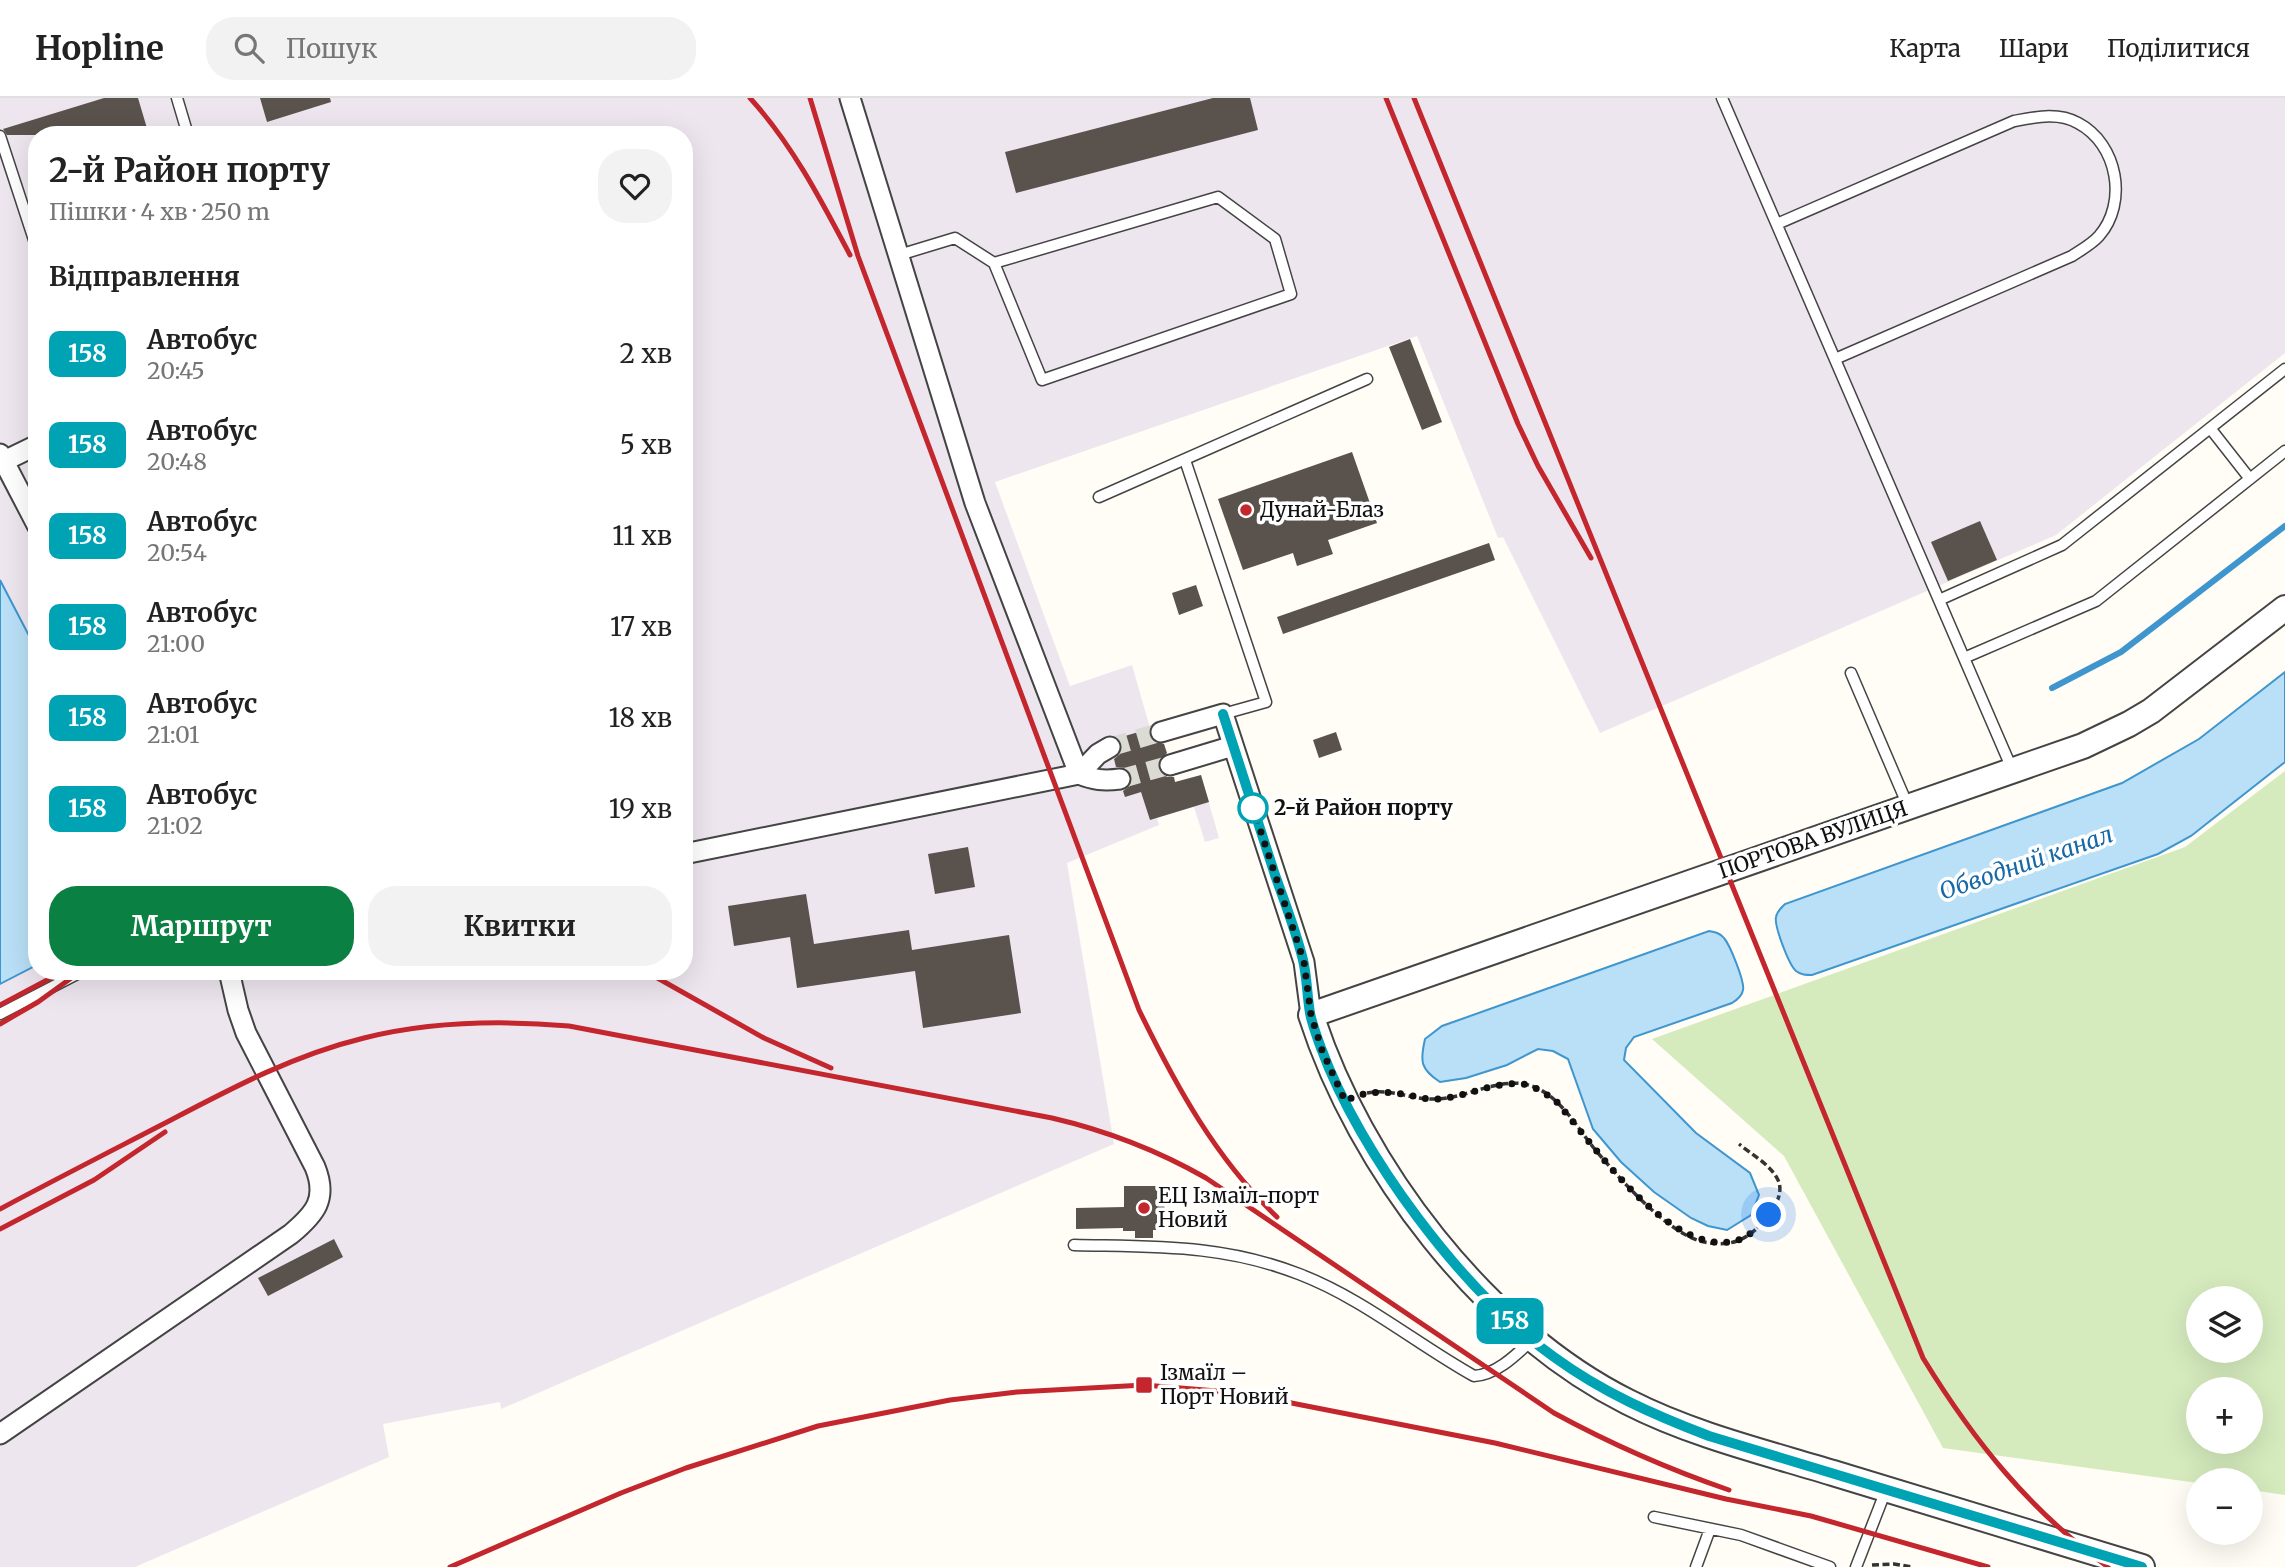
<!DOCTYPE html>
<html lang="uk">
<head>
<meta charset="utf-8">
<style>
	:root { --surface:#fff; --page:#f2f2f2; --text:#222; --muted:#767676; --line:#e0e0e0; --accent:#0b8043 }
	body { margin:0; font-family:Merriweather,serif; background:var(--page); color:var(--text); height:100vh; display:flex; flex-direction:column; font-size:26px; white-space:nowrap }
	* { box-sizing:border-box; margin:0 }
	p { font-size:23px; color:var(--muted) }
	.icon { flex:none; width:38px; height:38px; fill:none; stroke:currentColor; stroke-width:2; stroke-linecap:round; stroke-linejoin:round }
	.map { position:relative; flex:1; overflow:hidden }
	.drawer { position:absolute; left:28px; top:28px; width:665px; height:854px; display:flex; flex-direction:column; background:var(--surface); border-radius:28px; box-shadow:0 7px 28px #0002 }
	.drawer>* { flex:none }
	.badge { padding:0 14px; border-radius:10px; font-size:24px; line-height:46px }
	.fabs { position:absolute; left:2186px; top:1188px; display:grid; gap:14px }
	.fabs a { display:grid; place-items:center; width:77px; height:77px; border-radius:50%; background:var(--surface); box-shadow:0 7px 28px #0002; font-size:35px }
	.you { position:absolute; width:35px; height:35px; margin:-18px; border:5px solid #fff; border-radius:50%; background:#1a73e8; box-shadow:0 0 0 10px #1a73e833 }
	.map>.badge { position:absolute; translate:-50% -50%; box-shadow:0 0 0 4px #fff }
	h2 { padding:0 21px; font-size:26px; line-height:63px }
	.round { display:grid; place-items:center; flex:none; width:74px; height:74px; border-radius:28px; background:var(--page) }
	.head { display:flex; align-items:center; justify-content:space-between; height:119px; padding:0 21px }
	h1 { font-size:33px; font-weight:700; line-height:52px }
	.action { display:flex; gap:14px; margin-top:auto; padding:14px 21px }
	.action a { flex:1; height:80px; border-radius:28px; background:var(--accent); color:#fff; font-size:28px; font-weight:700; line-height:80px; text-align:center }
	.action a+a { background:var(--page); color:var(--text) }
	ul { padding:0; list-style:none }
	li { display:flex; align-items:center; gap:21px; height:91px; padding:0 21px }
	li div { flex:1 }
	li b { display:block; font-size:26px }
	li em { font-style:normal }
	li .badge { min-width:77px; font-weight:700; text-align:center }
	header { display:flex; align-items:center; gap:42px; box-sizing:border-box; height:98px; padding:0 35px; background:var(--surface); border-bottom:2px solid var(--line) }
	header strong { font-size:33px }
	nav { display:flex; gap:38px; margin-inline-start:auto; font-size:24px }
	.search { width:490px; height:63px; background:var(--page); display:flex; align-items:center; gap:18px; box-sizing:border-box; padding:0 24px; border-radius:28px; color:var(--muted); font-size:26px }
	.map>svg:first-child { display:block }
	.industrial { fill:#eee6ef }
	.green { fill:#d5ebbd; fill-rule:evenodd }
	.water { fill:#b9e0f7; stroke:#3f96cf; stroke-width:2 }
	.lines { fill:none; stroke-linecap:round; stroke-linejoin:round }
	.stream { stroke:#3f96cf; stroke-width:6 }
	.building { fill:#5a524d }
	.minor-tunnel { stroke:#dbdad3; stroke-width:19; stroke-dasharray:19 10; stroke-linecap:butt }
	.service-casing { stroke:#444; stroke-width:13 }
	.minor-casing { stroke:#444; stroke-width:23 }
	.tertiary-casing { stroke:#444; stroke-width:28 }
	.path { stroke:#333; stroke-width:3.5; stroke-dasharray:7 3.5; stroke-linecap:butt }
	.service { stroke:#fff; stroke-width:10 }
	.minor { stroke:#fff; stroke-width:19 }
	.tertiary { stroke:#fff; stroke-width:24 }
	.rail { stroke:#c4262e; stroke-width:5 }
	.line-casing { stroke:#fff; stroke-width:16 }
	.line { stroke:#00a3b4; stroke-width:10 }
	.walk { stroke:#111; stroke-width:7; stroke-dasharray:0 12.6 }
	.poi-dot { fill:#c4262e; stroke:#fff; stroke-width:2.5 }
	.stop-dot { fill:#fff; stroke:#00a3b4; stroke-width:3.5 }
	.labels { text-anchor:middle; stroke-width:7; stroke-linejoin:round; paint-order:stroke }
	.poi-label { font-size:21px; fill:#111; stroke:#fff; text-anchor:start }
	.stop-label { font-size:21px; font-weight:bold; fill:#111; stroke:#fff; text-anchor:start }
	.street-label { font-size:21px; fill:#111; stroke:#fff }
	.water-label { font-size:23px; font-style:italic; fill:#1768a6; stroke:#fff }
</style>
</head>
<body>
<header>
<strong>Hopline</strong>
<div class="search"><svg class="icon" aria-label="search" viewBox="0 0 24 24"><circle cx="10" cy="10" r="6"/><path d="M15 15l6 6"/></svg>Пошук</div>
<nav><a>Карта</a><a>Шари</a><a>Поділитися</a></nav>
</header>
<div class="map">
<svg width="2285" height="1469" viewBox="0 0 2285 1469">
	<rect width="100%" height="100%" fill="#fffdf5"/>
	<path class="industrial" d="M 0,0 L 2285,0 L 2285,255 L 2056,437 L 1600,635 L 1503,439 L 1498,440 L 1417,238 L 995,384 L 1070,588 L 1132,567 L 1150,630 L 1159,628 L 1175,684 L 1201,677 L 1219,740 L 1205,744 L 1194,709 L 1157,720 L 1159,727 L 1067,765 L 1114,1046 L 501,1311 L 500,1304 L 383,1326 L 389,1359 L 135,1469 L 0,1469 L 0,886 L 37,867 L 37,873 L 684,873 L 684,37 L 37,37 L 37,553 L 0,482 Z"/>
	<path class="green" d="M 2285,673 L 2285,1397 L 2251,1392 L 2250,1382 L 2198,1382 L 2198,1385 L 1943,1350 L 1784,1058 L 1652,941 L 2185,749 ZM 2198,1200 L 2250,1200 L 2250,1253 L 2198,1253 ZM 2198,1292 L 2250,1292 L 2250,1344 L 2198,1344 Z"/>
	<path class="water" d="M 0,482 L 37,553 L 37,867 L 0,886 Z
		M 2285,574 L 2285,664 L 2191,738 L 2158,756 L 1812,877 C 1806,877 1801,877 1796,873 C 1789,867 1774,828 1776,819 C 1777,813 1781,810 1785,806 L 2122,685 L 2199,641 Z
		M 1709,833 C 1715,834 1720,835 1724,840 C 1730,847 1745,884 1743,892 C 1742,898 1737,902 1732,905 L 1634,939 L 1626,950 L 1624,962 L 1696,1035 L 1750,1075 L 1759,1097 L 1751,1117 L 1727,1132 L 1708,1128 L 1691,1120 L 1654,1094 L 1621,1064 L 1593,1031 L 1568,961 L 1553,953 L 1538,951 L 1507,967 L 1466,980 L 1440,984 C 1420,971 1420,963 1425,941 L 1442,928 Z"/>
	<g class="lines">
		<path class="stream" d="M 2052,590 L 2121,554 L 2285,428"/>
	</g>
	<path class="building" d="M 104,0 L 138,0 L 149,37 L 7,37 L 3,31 Z
		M 260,0 L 330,0 L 331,4 L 267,24 Z
		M 1213,0 L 1250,0 L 1258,32 L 1016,95 L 1005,54 Z
		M 1410,241 L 1442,324 L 1422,332 L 1389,249 Z
		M 1352,354 L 1377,425 L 1328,442 L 1333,456 L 1297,468 L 1293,455 L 1243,472 L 1218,401 Z
		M 1980,423 L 1997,462 L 1948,483 L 1931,444 Z
		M 1489,445 L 1495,462 L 1283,536 L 1277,519 Z
		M 1196,487 L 1203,508 L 1179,517 L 1172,495 Z
		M 1149,631 L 1152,642 L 1164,646 L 1167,655 L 1158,664 L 1161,675 L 1167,679 L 1174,679 L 1175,684 L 1201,677 L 1209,704 L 1150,722 L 1141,694 L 1125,699 L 1123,693 L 1131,687 L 1132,679 L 1126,670 L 1116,669 L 1114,661 L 1120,656 L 1122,650 L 1118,640 Z
		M 1336,634 L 1342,652 L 1319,660 L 1313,642 Z
		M 968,749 L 975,789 L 935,796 L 928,756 Z
		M 806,796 L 814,846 L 909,832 L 912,852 L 1009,837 L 1021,915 L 923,930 L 915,873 L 797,890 L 790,839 L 734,848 L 728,808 Z
		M 1124,1088 L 1164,1088 L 1165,1132 L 1153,1132 L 1153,1140 L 1135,1140 L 1135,1133 L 1123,1133 L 1123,1130 L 1076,1131 L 1076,1110 L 1124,1109 Z
		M 334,1141 L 343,1159 L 268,1198 L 258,1180 Z"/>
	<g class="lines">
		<path class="minor-tunnel" d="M 1110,649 L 1161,634
			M 1120,681 L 1170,667"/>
		<g class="service-casing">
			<path id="service" d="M 177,0 L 188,37
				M 1722,0 L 2012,671
				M 0,38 L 37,151
				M 1777,126 L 2014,23 C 2036,19 2058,14 2078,25 C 2118,46 2128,105 2099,138 C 2092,146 2081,152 2072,158 L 1835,261
				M 899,157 L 955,140 L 994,165 L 1042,282 L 1291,196 L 1275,141 L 1218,99 L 994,165
				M 2210,330 L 2250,381
				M 1185,362 L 1266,604 L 1223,616
				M 1099,399 L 1367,281
				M 1939,502 L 2062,447 L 2285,271
				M 1964,560 L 2096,503 L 2285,353
				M 1851,575 L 1908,708
				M 0,916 L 83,873
				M 1074,1147 C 1155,1149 1222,1146 1299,1176 C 1362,1200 1415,1245 1474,1278 C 1496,1277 1516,1257 1532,1242
				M 1654,1419 L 1741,1437 L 1830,1469
				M 1696,1469 L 1710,1431
				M 1856,1469 L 1886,1392"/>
		</g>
		<g class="minor-casing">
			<path id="minor" d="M 850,0 L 975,405 L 1079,676
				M 0,356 L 37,427
				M 4,363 L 37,347
				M 1161,634 L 1223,616 L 1304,864 L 1311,917
				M 1170,667 L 1233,648
				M 1079,676 L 1098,656 L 1110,649
				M 684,756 L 1079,676 C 1093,682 1104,683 1120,681
				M 0,1336 L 291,1136 C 315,1116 328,1101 315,1069 L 246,935 L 238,912 L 229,873"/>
		</g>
		<g class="tertiary-casing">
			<path id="tertiary" d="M 2142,1469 C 2039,1438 1936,1407 1833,1375 C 1764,1354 1693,1337 1628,1304 C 1484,1232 1360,1069 1311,917 L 2083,648 L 2129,626 L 2151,613 L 2285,510"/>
		</g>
		<path class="path" d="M 1367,995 C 1391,990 1412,1002 1435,1001 C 1465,1001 1494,981 1524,986 C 1556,992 1574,1025 1593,1049 C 1617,1078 1664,1132 1700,1143 C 1711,1146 1726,1147 1737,1143 C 1756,1137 1788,1103 1778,1082 C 1771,1067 1751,1056 1739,1046
			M 1872,1467 L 1894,1466 L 1912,1469"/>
		<use href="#service" class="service"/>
		<use href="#minor" class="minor"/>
		<use href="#tertiary" class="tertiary"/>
		<path class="rail" d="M 750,0 C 792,46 821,102 850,157
			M 810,0 L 858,158 L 1139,912 C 1176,988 1216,1061 1277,1119
			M 1386,0 L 1518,326 L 1538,368 L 1591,460
			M 1414,0 L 1923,1260 C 1974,1343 2029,1412 2108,1469
			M 645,873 L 764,940 L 831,970
			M 0,907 L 64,873
			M 0,926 L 38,904 L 81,873
			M 0,1111 C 56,1081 113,1052 169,1023 C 232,990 294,957 364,940 C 432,923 500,922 569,928 L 1052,1020 C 1108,1033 1157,1052 1206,1080 L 1554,1315 C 1611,1346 1668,1371 1729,1392
			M 0,1131 L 94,1082 L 165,1034
			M 450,1469 L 621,1395 L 686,1370 L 818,1328 L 950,1302 L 1017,1294 L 1144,1287 L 1229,1294 L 1271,1301 L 1495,1345 L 1726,1401 L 1811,1418 L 1988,1469"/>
	</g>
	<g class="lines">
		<g class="line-casing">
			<path id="line" d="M 1223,616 C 1240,670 1258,723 1275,777 C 1285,805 1296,833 1303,862 C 1307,879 1307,897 1310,915 C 1312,926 1317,939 1321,950 C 1360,1056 1462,1193 1554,1259 C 1602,1294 1654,1317 1709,1338 L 2142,1469"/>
		</g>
		<use href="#line" class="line"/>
		<path class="walk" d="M 1253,710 L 1304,864 L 1311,917 L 1322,952 L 1345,1003 C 1366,992 1386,993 1409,997 C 1418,999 1427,1002 1436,1001 C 1465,1000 1493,983 1522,986 C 1534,987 1546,996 1556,1003 C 1593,1046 1669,1159 1735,1143 C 1749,1140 1760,1127 1769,1117"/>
	</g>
	<g class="poi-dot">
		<circle cx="1246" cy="412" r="7"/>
		<circle cx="1144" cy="1110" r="7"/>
		<rect x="1135" y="1278" width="18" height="18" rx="3.5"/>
	</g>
	<circle class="stop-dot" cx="1253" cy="710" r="14"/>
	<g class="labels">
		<g class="poi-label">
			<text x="1260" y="419">Дунай-Блаз</text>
			<text x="1158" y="1105">ЕЦ Ізмаїл-порт<tspan x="1158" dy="24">Новий</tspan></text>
			<text x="1160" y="1282">Ізмаїл –<tspan x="1160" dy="24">Порт Новий</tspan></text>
		</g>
		<g class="stop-label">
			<text x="1274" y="717">2-й Район порту</text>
		</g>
		<g class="street-label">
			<text transform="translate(1813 742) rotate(-19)" y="7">ПОРТОВА ВУЛИЦЯ</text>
		</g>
		<g class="water-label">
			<text transform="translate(2026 765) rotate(-19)" y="8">Обводний канал</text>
		</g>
	</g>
</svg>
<div class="fabs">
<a><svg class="icon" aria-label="layers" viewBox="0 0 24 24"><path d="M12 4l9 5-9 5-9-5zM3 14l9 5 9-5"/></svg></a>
<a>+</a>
<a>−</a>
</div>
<div class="you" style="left:1769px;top:1117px"></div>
<b class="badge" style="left:1510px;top:1223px;background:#00a3b4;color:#fff">158</b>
<section class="drawer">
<div class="head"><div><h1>2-й Район порту</h1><p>Пішки · 4 хв · 250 m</p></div><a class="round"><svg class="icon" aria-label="heart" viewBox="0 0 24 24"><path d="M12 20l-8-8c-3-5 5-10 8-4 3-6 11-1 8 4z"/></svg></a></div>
<h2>Відправлення</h2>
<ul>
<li><span class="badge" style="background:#00a3b4;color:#fff">158</span><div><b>Автобус</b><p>20:45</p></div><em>2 хв</em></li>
<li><span class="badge" style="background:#00a3b4;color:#fff">158</span><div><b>Автобус</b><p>20:48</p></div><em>5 хв</em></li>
<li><span class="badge" style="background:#00a3b4;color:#fff">158</span><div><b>Автобус</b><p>20:54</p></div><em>11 хв</em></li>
<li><span class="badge" style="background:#00a3b4;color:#fff">158</span><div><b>Автобус</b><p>21:00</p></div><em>17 хв</em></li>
<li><span class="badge" style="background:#00a3b4;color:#fff">158</span><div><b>Автобус</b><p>21:01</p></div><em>18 хв</em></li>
<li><span class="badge" style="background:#00a3b4;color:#fff">158</span><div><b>Автобус</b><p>21:02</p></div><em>19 хв</em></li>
</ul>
<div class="action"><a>Маршрут</a><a>Квитки</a></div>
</section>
</div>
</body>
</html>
